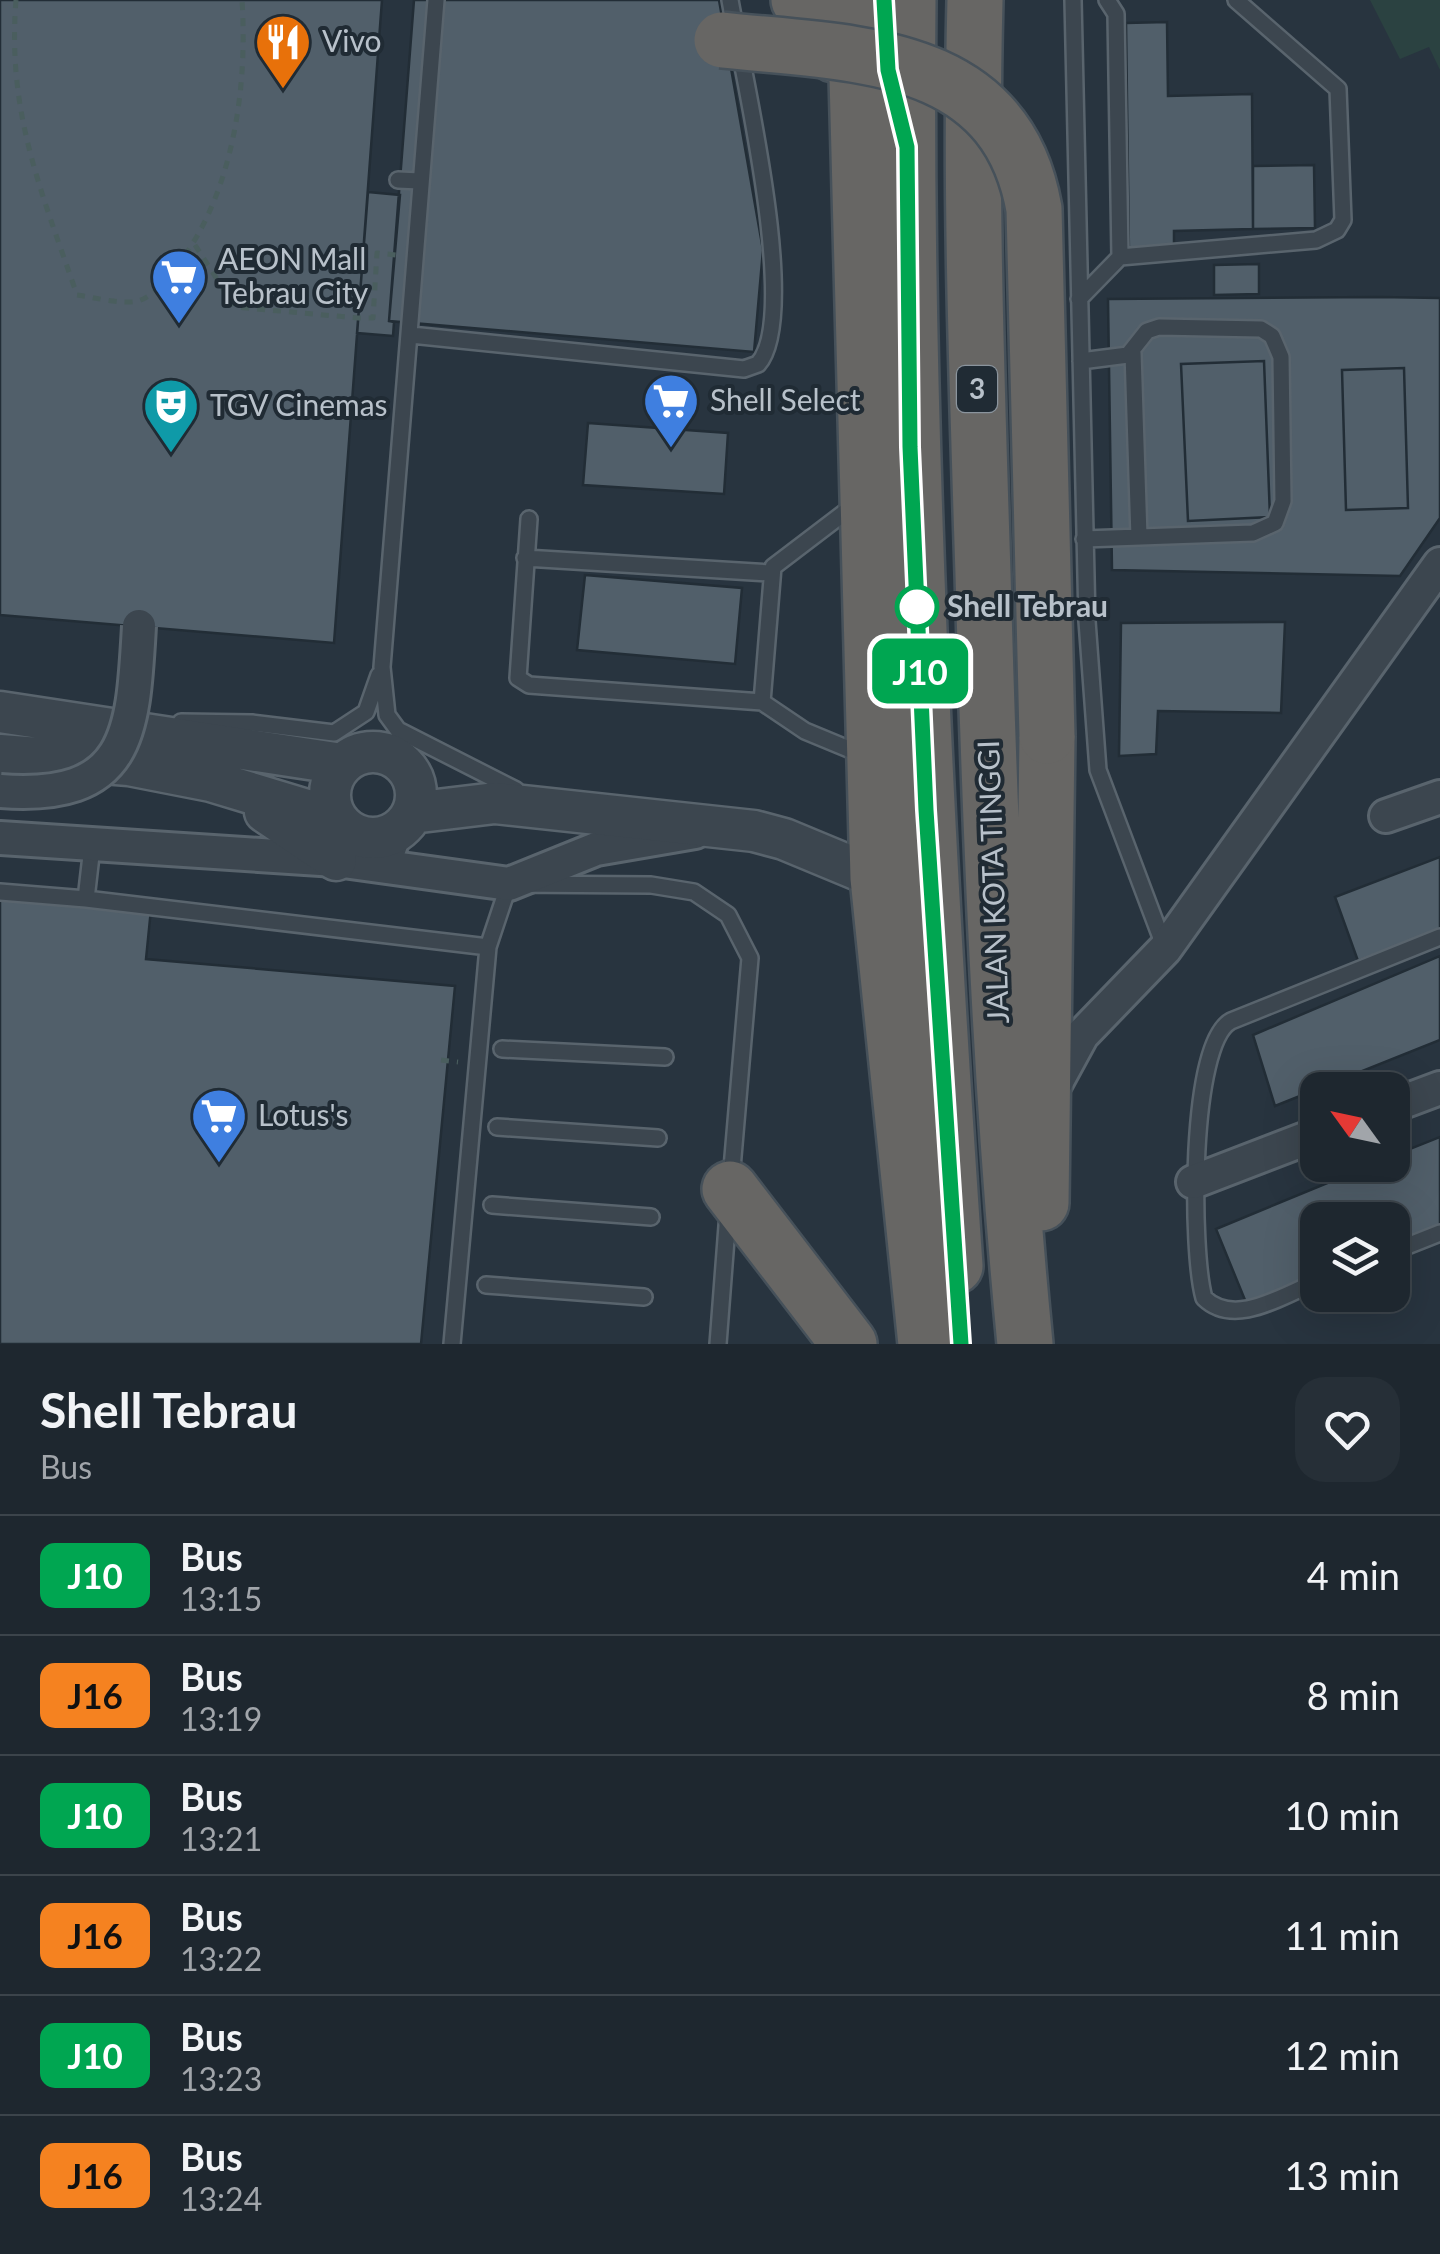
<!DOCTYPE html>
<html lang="en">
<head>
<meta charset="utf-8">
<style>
	:root { --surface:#1e272f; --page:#262f37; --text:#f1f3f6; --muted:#a1a5aa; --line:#3c444b }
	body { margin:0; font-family:Lato,sans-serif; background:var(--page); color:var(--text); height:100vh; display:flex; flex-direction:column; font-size:38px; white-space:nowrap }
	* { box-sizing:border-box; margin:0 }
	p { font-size:32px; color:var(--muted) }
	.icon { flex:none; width:55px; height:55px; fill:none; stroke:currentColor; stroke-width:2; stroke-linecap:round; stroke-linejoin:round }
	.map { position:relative; height:1344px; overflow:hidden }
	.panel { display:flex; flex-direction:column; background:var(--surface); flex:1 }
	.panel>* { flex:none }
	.badge { padding:0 20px; border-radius:15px; font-size:35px; line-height:65px }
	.needle { width:65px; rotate:303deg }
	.fabs { position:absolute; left:1300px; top:1072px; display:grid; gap:20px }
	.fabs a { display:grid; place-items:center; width:110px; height:110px; border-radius:20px; background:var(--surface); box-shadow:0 10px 40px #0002,0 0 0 2px var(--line); font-size:50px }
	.map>.badge { position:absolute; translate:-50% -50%; box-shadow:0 0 0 5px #fff }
	.round { display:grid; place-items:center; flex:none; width:105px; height:105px; border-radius:30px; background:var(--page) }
	.overview { display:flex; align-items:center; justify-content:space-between; height:170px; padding:0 40px }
	h1 { font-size:48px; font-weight:700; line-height:75px }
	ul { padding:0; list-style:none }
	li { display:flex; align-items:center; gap:30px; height:120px; padding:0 40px; border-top:2px solid var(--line) }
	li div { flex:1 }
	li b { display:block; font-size:38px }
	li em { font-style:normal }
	li .badge { min-width:110px; font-weight:700; text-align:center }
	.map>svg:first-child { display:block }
	.green { fill:#2b4241 }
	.building { fill:#515f6a; stroke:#222d36; stroke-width:2.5 }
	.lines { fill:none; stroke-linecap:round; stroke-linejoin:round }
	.service-casing { stroke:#59646d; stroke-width:20 }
	.minor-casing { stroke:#59646d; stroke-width:38 }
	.tertiary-casing { stroke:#59646d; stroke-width:45 }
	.trunk-casing { stroke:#46515a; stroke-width:60 }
	.path { stroke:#4a5e5e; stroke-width:5; stroke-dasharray:8 8; stroke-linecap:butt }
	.service { stroke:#3c464f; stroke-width:15 }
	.minor { stroke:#3c464f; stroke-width:32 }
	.tertiary { stroke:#3c464f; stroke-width:40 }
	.trunk { stroke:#676664; stroke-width:55 }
	.minor-bridge-casing { stroke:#59646d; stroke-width:38; stroke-linecap:butt }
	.trunk-bridge-casing { stroke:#46515a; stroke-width:60; stroke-linecap:butt }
	.minor-bridge { stroke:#3c464f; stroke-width:32 }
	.trunk-bridge { stroke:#676664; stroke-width:55 }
	.line-casing { stroke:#fff; stroke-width:22 }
	.line { stroke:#00a651; stroke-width:15 }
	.stop-dot { fill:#fff; stroke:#00a651; stroke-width:5 }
	.labels { text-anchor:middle; stroke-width:8; stroke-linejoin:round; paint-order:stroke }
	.shield { fill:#202b34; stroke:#8a949d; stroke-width:2.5 }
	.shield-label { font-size:28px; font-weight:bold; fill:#b8c1ca }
	.poi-label { font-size:30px; fill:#b8c1ca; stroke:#202b34; text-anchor:start }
	.stop-label { font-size:30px; font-weight:bold; fill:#b8c1ca; stroke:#202b34; text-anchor:start }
	.street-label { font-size:30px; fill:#b8c1ca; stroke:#202b34 }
</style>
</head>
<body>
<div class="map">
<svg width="1440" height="1344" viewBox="0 0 1440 1344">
	<rect width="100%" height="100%" fill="#28343f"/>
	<path class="green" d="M 1370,0 L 1440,0 L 1440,70 L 1429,47 L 1400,59 Z"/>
	<path class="building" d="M 0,0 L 382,0 L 334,643 L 0,615 Z
		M 414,0 L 719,0 L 763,250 L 754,352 L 389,321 Z
		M 1167,22 L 1168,96 L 1252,94 L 1253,229 L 1174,231 L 1174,254 L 1129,256 L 1126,23 Z
		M 1314,165 L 1315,228 L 1253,229 L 1253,166 Z
		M 368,192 L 400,195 L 389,321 L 394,322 L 393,336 L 357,333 Z
		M 1259,264 L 1259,294 L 1214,295 L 1214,265 Z
		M 1379,297 L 1440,298 L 1440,518 L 1400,576 L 1112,570 L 1108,299 Z
		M 1264,361 L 1270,517 L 1188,521 L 1181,364 Z
		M 1404,368 L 1408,508 L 1346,510 L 1342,370 Z
		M 588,423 L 728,433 L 724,494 L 583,485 Z
		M 585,575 L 742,588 L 735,664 L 577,650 Z
		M 1285,622 L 1281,713 L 1158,711 L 1156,754 L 1119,756 L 1121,623 Z
		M 1440,857 L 1440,930 L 1358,961 L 1335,897 Z
		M 0,886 L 152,899 L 146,959 L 455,986 L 421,1344 L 0,1344 Z
		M 1440,956 L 1440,1040 L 1275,1106 L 1253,1035 Z
		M 1440,1137 L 1440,1226 L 1392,1246 L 1392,1220 L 1318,1220 L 1318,1277 L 1247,1305 L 1216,1229 L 1371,1165 L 1392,1165 L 1392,1156 Z"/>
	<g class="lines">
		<g class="service-casing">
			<path id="service" d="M 436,0 L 382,667 L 387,715 L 398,730 L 516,790
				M 1073,0 L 1087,621 L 1098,770 L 1165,948
				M 398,180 L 420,181
				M 1120,257 L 1316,240 L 1337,230 L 1343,220 L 1338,89 L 1236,0
				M 1079,299 L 1120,257 L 1116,14 L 1107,0
				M 411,335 L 744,369 L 758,364 C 801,316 742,69 730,0
				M 1133,353 L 1139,537
				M 1081,361 L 1128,355 L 1147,331 L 1159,327 L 1261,329 L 1272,336 L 1281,357 L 1283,501 L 1275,523 L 1253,533 L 1084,539
				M 857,503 L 773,567 L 762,702 L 805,731 L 863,755
				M 529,519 L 518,678 L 529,685 L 762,702
				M 525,558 L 770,573
				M 181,722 L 252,723 L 334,733 L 366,712 L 379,675
				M 0,892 L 86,899 L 92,847
				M 86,899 L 488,947
				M 502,1049 L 665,1057
				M 497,1127 L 658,1138
				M 492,1205 L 651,1217
				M 1392,1252 L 1440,1233
				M 1318,1281 C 1283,1295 1235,1328 1204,1298 C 1191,1252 1189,1044 1231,1021 L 1440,937
				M 486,1285 L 644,1297
				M 452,1344 L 488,947 L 509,884 L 651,885 L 694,892 L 728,915 L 750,958 L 731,1180
				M 718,1344 L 728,1213"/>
		</g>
		<g class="minor-casing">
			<path id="minor" d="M 1386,816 L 1440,797
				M 356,836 L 383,866 L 395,833
				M 0,838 L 336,860 L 509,884 L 596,849 L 695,832
				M 1052,1090 L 1082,1035 L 1165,949 L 1440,564
				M 1392,1106 L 1440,1088
				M 1193,1182 L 1318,1134"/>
		</g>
		<g class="tertiary-casing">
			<path id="tertiary" d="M 0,712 L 342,764
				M330 795a43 43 0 1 1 86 0a43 43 0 1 1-86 0Z
				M 0,755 L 129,765 L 211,781 L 336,819
				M 265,812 L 336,860
				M 412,813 L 495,803 L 754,831 L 784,839 L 878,878"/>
		</g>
		<g class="trunk-casing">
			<path id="trunk" d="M 799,0 L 834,54
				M 855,0 L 878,878 L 926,1344
				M 908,0 C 904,423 926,844 955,1266
				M 975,0 C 970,192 977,383 983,574 C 990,832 1000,1088 1025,1344
				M 730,1189 L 849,1344
				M 1041,1203 L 1047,736"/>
		</g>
		<path class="path" d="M 16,0 C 7,113 41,190 77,295 C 93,297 122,305 138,301 C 152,297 164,282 173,271 C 232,200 248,91 242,0
			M 195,245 L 235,307 L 358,318 L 373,318 L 377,253 L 396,255
			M 441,1060 L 458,1062"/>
		<use href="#service" class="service"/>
		<use href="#minor" class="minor"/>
		<use href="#tertiary" class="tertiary"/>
		<use href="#trunk" class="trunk"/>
		<g class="minor-bridge-casing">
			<path id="minor-bridge" d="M 0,791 C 131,801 133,732 139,626"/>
		</g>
		<g class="trunk-bridge-casing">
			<path id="trunk-bridge" d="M 722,40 C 851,54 1006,48 1034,209 L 1047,736"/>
		</g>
		<use href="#minor-bridge" class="minor-bridge"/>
		<use href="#trunk-bridge" class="trunk-bridge"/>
	</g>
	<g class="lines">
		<g class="line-casing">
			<path id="line" d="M 884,0 L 888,70 L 907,147 L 910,447 L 926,810 L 961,1344"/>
		</g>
		<use href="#line" class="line"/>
	</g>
	<defs>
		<g id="restaurant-pin" transform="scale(2.875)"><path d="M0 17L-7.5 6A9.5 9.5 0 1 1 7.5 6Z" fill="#e8710a" stroke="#202b34"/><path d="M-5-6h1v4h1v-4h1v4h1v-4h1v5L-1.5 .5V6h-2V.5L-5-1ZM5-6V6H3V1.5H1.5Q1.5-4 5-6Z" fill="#fff"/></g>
		<g id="supermarket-pin" transform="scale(2.875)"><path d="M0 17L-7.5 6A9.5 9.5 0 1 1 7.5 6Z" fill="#3f7fe0" stroke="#202b34"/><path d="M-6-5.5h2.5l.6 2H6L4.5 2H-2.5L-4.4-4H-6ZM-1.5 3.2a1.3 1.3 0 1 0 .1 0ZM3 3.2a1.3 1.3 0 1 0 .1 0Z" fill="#fff"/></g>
		<g id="theatre-pin" transform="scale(2.875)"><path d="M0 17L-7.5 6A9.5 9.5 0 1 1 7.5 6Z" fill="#0f9aa8" stroke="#202b34"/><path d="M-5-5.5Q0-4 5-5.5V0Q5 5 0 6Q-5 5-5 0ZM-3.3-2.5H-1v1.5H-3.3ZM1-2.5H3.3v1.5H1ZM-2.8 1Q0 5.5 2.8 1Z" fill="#fff"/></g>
	</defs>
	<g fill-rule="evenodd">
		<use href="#restaurant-pin" x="283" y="42"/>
		<use href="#supermarket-pin" x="179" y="277"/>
		<use href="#supermarket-pin" x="671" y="401"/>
		<use href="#theatre-pin" x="171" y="406"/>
		<use href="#supermarket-pin" x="219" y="1116"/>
	</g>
	<circle class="stop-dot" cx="917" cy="607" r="20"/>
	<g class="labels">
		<rect class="shield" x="957" y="366" width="40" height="46" rx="8"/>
		<g class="shield-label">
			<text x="977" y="399">3</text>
		</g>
		<g class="poi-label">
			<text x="322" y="52">Vivo</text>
			<text x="218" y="270">AEON Mall<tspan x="218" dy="34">Tebrau City</tspan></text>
			<text x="710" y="411">Shell Select</text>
			<text x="210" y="416">TGV Cinemas</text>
			<text x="258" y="1126">Lotus's</text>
		</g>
		<g class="stop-label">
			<text x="947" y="617">Shell Tebrau</text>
		</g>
		<g class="street-label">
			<text transform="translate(994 882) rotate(-92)" y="10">JALAN KOTA TINGGI</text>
		</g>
	</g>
</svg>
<div class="fabs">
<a><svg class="needle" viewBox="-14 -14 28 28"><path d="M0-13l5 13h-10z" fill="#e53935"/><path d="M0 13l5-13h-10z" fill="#a1a5aa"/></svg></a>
<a><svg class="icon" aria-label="layers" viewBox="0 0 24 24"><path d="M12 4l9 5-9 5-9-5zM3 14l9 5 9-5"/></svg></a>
</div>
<b class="badge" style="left:920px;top:671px;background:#00a651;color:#fff">J10</b>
</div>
<section class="panel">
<div class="overview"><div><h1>Shell Tebrau</h1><p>Bus</p></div><a class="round"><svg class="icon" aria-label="heart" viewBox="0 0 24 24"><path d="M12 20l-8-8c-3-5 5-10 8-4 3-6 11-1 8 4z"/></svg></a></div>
<ul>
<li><span class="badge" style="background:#00a651;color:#fff">J10</span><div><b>Bus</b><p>13:15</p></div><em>4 min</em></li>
<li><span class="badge" style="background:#f58220;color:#111">J16</span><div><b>Bus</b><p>13:19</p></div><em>8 min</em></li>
<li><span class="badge" style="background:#00a651;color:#fff">J10</span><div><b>Bus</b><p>13:21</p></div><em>10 min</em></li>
<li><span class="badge" style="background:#f58220;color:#111">J16</span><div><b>Bus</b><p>13:22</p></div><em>11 min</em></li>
<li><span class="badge" style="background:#00a651;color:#fff">J10</span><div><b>Bus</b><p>13:23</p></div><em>12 min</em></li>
<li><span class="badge" style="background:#f58220;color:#111">J16</span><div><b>Bus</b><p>13:24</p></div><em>13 min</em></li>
</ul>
</section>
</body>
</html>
